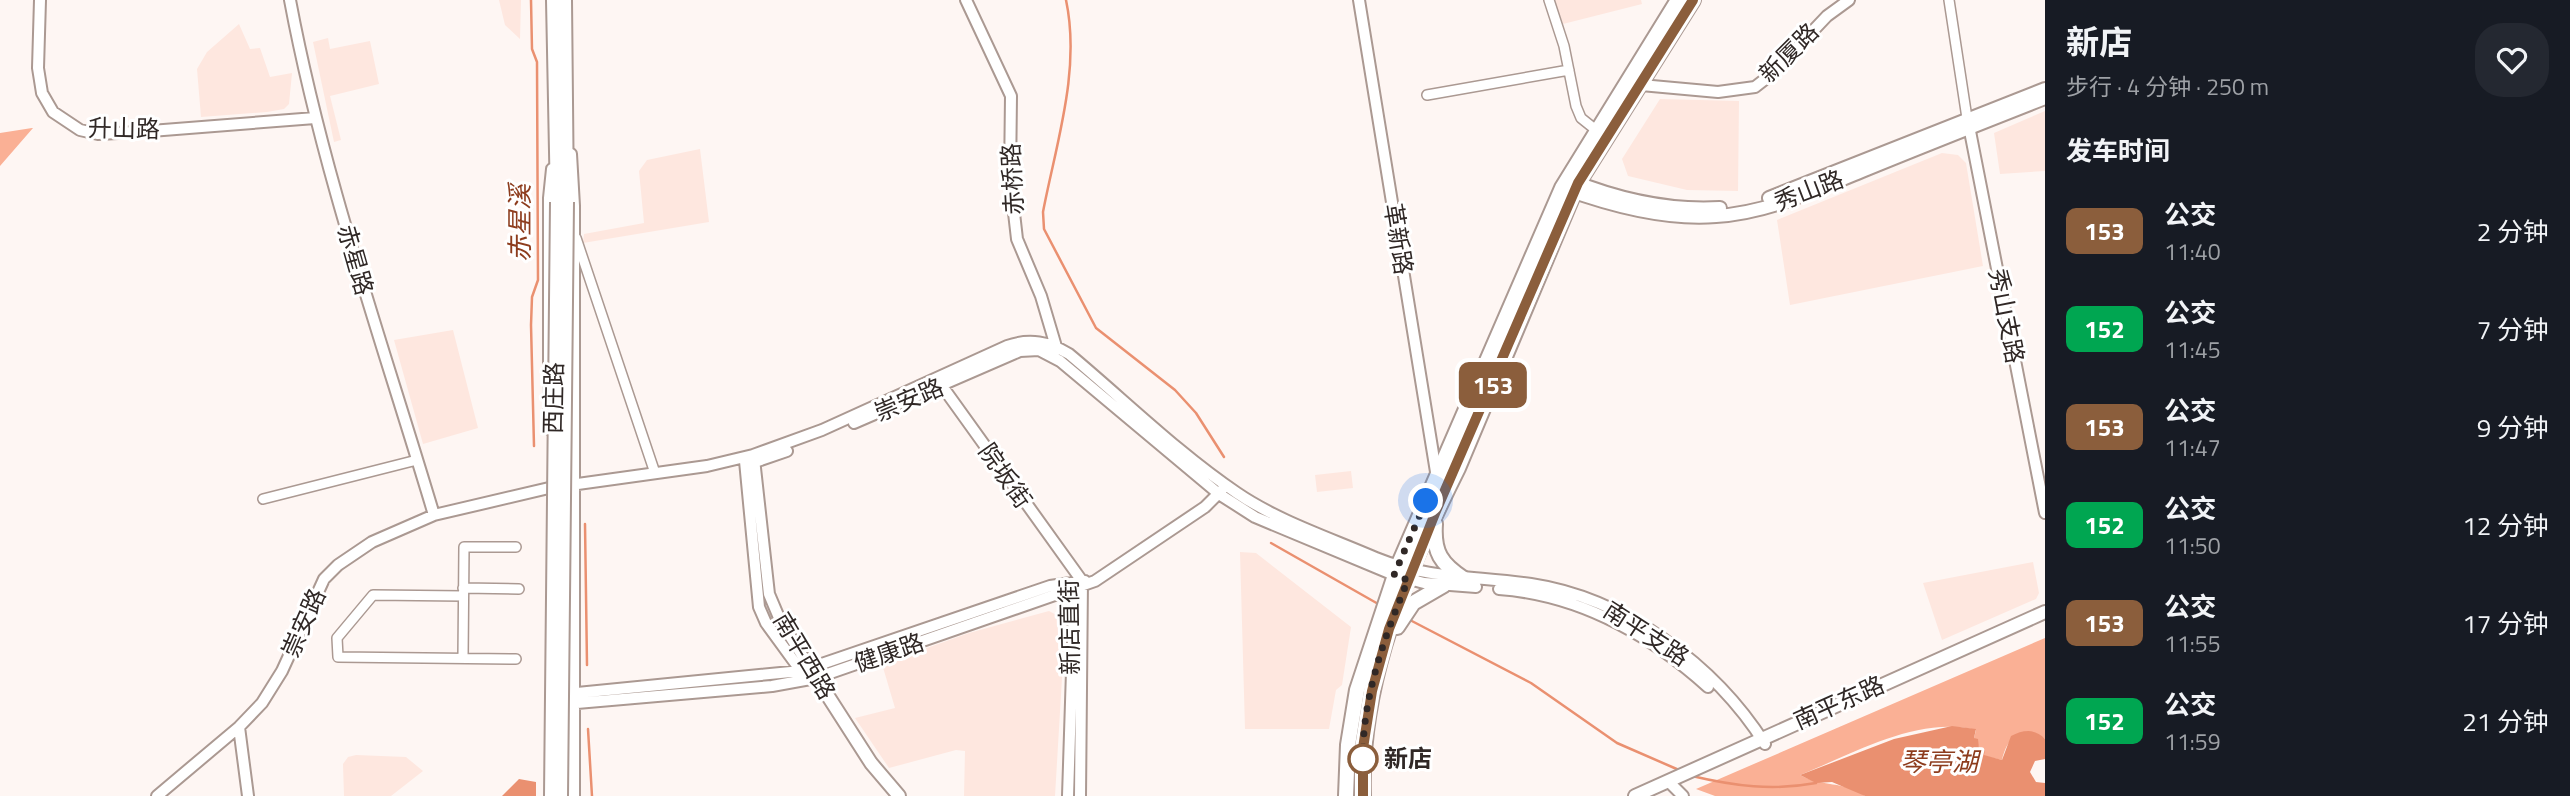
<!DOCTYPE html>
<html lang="zh">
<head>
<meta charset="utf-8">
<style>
	:root { --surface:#171b24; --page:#242831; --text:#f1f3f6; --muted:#9ea1a6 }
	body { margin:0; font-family:"Titillium Web","Noto Sans SC",sans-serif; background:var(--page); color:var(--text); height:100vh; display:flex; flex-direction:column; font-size:26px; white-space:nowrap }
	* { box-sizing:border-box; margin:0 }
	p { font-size:23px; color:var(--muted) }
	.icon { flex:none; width:38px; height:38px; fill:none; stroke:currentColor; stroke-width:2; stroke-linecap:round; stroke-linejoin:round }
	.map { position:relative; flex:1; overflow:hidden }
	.drawer { display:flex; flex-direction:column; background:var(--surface); width:525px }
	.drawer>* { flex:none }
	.badge { padding:0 14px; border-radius:10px; font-size:24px; line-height:46px }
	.you { position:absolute; width:35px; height:35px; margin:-18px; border:5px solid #fff; border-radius:50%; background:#1a73e8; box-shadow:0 0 0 10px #1a73e833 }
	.map>.badge { position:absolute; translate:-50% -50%; box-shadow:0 0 0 4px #fff }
	h2 { padding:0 21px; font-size:26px; line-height:63px }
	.round { display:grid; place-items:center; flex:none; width:74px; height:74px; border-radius:28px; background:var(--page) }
	.head { display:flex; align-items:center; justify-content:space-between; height:119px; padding:0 21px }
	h1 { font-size:33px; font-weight:700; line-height:52px }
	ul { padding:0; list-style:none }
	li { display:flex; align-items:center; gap:21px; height:98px; padding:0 21px }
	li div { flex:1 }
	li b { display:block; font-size:26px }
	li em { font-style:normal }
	li .badge { min-width:77px; font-weight:700; text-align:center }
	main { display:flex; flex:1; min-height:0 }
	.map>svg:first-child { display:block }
	.built { fill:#fee7df }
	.green { fill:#fab095 }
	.water { fill:#ea9070 }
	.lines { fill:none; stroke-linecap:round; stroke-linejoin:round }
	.stream { stroke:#ea9070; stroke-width:2.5 }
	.minor-casing { stroke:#ab9992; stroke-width:12 }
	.tertiary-casing { stroke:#ab9992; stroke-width:14 }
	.secondary-casing { stroke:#ab9992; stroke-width:16 }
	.primary-casing { stroke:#ab9992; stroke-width:18 }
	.minor { stroke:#fff; stroke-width:9 }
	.tertiary { stroke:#fff; stroke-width:10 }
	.secondary { stroke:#fff; stroke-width:12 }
	.primary { stroke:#fff; stroke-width:14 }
	.secondary-bridge-casing { stroke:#ab9992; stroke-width:16; stroke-linecap:butt }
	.secondary-bridge { stroke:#fff; stroke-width:12 }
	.line-casing { stroke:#fff; stroke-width:16 }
	.line { stroke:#8b5e3c; stroke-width:10 }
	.walk { stroke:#302826; stroke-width:7; stroke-dasharray:0 12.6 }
	.stop-dot { fill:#fff; stroke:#8b5e3c; stroke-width:3.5 }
	.labels { text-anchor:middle; stroke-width:6; stroke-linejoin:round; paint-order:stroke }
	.street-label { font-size:24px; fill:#302826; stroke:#fff }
	.stop-label { font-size:24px; font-weight:bold; fill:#302826; stroke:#fff; text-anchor:start }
	.water-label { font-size:26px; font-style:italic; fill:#8d3c1d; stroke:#fff }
</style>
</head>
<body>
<main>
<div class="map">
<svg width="2045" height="796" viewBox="0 0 2045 796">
	<rect width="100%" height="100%" fill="#fef6f3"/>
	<path class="built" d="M 499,0 L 521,0 L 520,39 L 505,25 Z
		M 1554,0 L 1641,0 L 1642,4 L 1563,24 Z
		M 239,24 L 250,49 L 260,48 L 270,77 L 292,73 L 289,104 L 284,109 L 267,112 L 201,117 L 197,69 L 207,52 Z
		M 328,38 L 330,49 L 370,41 L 379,84 L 330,96 L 341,140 L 334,142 L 313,42 Z
		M 1660,99 L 1739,101 L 1738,191 L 1687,190 L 1628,176 L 1622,159 Z
		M 2045,111 L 2045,171 L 2000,174 L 1994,133 Z
		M 700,149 L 709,222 L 583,243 L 584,234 L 644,223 L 639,171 L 647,160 Z
		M 1942,153 L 1958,155 L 1966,163 L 1983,266 L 1790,305 L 1777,220 Z
		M 453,330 L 478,428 L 423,444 L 394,340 Z
		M 1351,471 L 1353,488 L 1317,492 L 1315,475 Z
		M 1240,552 L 1256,553 L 1351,627 L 1342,685 L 1336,690 L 1329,729 L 1245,729 Z
		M 2033,562 L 2039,593 L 2036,599 L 1942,640 L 1923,583 Z
		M 1049,611 L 1062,618 L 1065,628 L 1055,796 L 964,796 L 965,751 L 956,750 L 889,768 L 855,718 L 895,708 L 882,664 L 969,633 Z
		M 356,755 L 406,757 L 423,771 L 391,796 L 344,796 L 343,764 L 348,757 Z"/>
	<path class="green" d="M 32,128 L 33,128 L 0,166 L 0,133 Z
		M 2045,638 L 2045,739 C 2023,722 2007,737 2002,760 L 1984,756 L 1974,738 L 1976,730 C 1918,715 1853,754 1800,775 C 1821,787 1845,781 1865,796 L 1715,796 L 1696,789 Z"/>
	<path class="water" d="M 1952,726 L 1976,729 L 1974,738 L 1978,739 L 1979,748 L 1985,750 L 1984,755 L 2002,760 L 2011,736 C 2023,730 2035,728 2045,739 L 2045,759 L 2035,761 L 2030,772 L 2036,782 L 2045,783 L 2045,796 L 1865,796 L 1832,782 L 1816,783 L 1800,775 L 1894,739 Z
		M 519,779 L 536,782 L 536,796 L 502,796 Z"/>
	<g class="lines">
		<path class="stream" d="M 531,0 L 532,49 L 537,62 L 538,280 L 532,297 L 531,325 L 534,446
			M 1066,0 C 1081,70 1056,144 1043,212 L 1044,229 L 1096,328 L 1175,390 L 1196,413 L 1224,457
			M 585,524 L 587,665
			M 1271,543 L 1380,605
			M 1408,619 L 1531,683 L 1617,743 L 1679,770
			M 588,729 L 592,796
			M 1692,776 C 1734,786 1773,791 1816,783"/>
		<g class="minor-casing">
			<path id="minor" d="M 1549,0 L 1564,46 L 1576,106 L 1581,118 L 1596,130
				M 1949,0 L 1967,118
				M 1427,95 L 1569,70
				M 576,238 L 655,473
				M 263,499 L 417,460
				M 463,588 L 519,589
				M 463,596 L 373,595 L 337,638 L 338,657 L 516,659
				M 463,658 L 464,547 L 516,547"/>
		</g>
		<g class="tertiary-casing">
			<path id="tertiary" d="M 40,0 L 38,68 L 42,93 L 53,112 L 80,130 L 98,134 L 138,132 L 315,118
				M 290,0 C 323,176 383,344 434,515
				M 966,0 L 1011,96 L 1010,178 L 1017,239 L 1041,296 L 1057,350
				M 1359,0 L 1437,478
				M 1641,85 L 1718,92 L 1755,87 L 1773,73 L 1827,16 L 1849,0
				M 1968,121 L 2045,513
				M 571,154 L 574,206 L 574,796
				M 942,386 L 1082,581 L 1080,796
				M 854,423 L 1020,351 L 1039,350 L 1060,361 L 1219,494 L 1255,517 L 1394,575 L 1424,583 L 1476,587
				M 549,429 L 549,198 L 552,169
				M 754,459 L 769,594 L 780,620 L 810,668
				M 745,461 L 759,607 L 766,623 L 801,671
				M 746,465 L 787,451
				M 1499,589 C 1580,595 1648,633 1708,687
				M 567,694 L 801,671 L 1050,586 L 1085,581
				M 554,705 L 772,686 L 816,678 L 1095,581 L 1205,507 L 1222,490
				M 239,727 L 248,796
				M 1668,781 L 1683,796
				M 157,796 L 239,727 L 262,703 L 282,671 L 324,579 L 338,565 L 372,542 L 434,515 L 549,488 L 707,466 L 753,455 L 822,430 L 1007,346 C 1030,338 1049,342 1069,354 C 1123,399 1179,454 1237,493 C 1278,521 1330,538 1376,558 C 1427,579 1477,576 1531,584 C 1625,598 1715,665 1765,744
				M 1068,796 L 1074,609 L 1072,583"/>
		</g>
		<g class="secondary-casing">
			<path id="secondary" d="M 553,0 L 557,202
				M 565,0 L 567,202
				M 1570,180 C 1617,199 1670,211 1720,208
				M 1566,189 C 1613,206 1666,220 1716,216 C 1768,213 1815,190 1862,171 C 1923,146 1984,122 2045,98
				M 1769,198 L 2045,89
				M 810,668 L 871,763 L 899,796
				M 1635,796 L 2045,612"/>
		</g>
		<g class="primary-casing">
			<path id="primary" d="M 1435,524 C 1433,552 1441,564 1464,579
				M 1397,627 L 1413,603 L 1444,585
				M 1346,796 L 1348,745 L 1357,690 L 1398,566 L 1562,188 L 1678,0
				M 1363,796 C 1359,681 1407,570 1458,468 L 1578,183 L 1693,0"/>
		</g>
		<use href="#minor" class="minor"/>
		<use href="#tertiary" class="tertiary"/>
		<use href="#secondary" class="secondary"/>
		<use href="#primary" class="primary"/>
		<g class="secondary-bridge-casing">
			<path id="secondary-bridge" d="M 551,796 L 557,202
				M 561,796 L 567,202"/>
		</g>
		<use href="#secondary-bridge" class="secondary-bridge"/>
	</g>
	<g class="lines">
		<g class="line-casing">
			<path id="line" d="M 1363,796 L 1363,748 L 1372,691 L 1389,629 L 1436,511 L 1578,183 L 1693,0"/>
		</g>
		<use href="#line" class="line"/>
		<path class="walk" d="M 1363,759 C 1362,698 1385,635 1408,580 L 1394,575 L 1426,501"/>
	</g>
	<circle class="stop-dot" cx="1363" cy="759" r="14"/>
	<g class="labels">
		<g class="street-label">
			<text transform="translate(1789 53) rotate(-45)" y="8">新厦路</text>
			<text transform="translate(124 129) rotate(1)" y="8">升山路</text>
			<text transform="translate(1013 179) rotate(-93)" y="8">赤桥路</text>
			<text transform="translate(1809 191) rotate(-21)" y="8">秀山路</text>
			<text transform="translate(1398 239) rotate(81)" y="8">革新路</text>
			<text transform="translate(355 260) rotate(74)" y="8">赤星路</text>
			<text transform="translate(2006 316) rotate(79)" y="8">秀山支路</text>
			<text transform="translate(554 398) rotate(-89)" y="8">西庄路</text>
			<text transform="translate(909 400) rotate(-23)" y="8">崇安路</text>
			<text transform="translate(1005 476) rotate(55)" y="8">院坂街</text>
			<text transform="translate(304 623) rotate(-66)" y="8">崇安路</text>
			<text transform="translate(1070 627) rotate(-91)" y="8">新店直街</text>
			<text transform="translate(1646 634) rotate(33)" y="8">南平支路</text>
			<text transform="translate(889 653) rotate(-19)" y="8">健康路</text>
			<text transform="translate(804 656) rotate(59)" y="8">南平西路</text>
			<text transform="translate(1839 703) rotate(-24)" y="8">南平东路</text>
		</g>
		<g class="stop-label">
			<text x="1384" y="767">新店</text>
		</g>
		<g class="water-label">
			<text transform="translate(520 223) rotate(-90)" y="9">赤星溪</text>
			<text x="1939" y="771">琴亭湖</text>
		</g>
	</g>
</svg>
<div class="you" style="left:1426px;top:501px"></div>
<b class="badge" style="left:1493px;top:385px;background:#8b5e3c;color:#fff">153</b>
</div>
<section class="drawer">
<div class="head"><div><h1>新店</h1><p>步行 · 4 分钟 · 250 m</p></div><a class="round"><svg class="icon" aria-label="heart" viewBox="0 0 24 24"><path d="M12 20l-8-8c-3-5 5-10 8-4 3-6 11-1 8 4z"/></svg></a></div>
<h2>发车时间</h2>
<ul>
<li><span class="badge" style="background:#8b5e3c;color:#fff">153</span><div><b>公交</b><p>11:40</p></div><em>2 分钟</em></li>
<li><span class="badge" style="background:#00a651;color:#fff">152</span><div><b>公交</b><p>11:45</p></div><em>7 分钟</em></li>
<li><span class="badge" style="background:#8b5e3c;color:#fff">153</span><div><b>公交</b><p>11:47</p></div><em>9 分钟</em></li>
<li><span class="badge" style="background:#00a651;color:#fff">152</span><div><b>公交</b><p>11:50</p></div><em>12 分钟</em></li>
<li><span class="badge" style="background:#8b5e3c;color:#fff">153</span><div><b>公交</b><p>11:55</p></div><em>17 分钟</em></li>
<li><span class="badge" style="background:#00a651;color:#fff">152</span><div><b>公交</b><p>11:59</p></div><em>21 分钟</em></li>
</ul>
</section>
</main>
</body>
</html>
